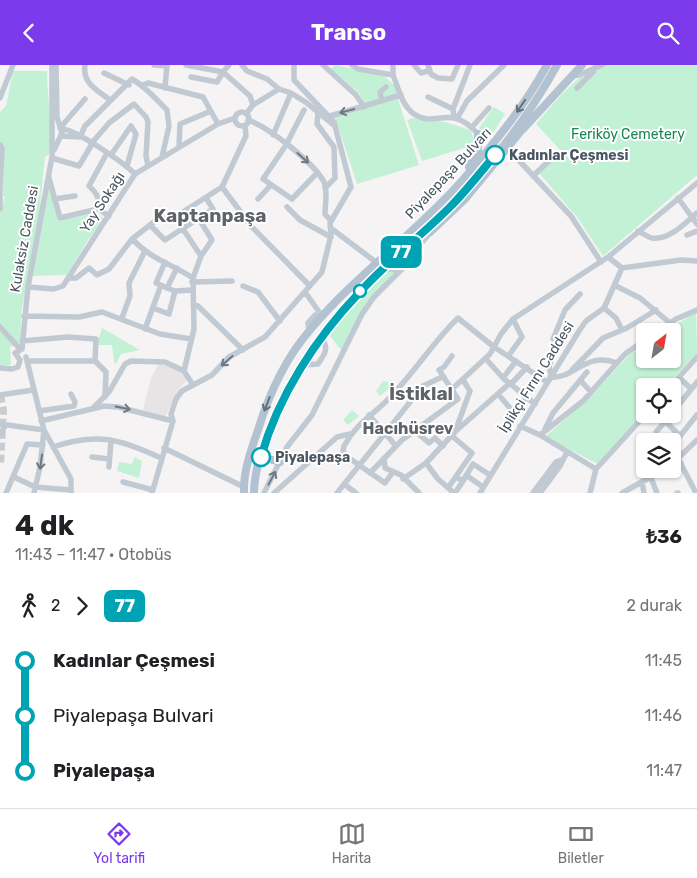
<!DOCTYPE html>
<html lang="tr">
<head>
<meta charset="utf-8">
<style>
	:root { --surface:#fff; --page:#f6f6f6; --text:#202124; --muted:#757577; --line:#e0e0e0; --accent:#7c3aed }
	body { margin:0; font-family:Rubik,sans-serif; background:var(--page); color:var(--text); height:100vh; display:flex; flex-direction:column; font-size:19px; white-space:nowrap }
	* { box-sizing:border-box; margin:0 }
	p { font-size:16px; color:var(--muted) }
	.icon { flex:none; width:28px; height:28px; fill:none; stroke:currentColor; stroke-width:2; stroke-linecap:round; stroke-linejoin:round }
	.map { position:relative; height:428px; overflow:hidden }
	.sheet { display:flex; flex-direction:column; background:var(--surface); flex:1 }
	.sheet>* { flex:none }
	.badge { padding:0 10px; border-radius:8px; font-size:18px; line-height:32px }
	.needle { width:32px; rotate:31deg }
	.fabs { position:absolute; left:636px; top:258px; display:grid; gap:10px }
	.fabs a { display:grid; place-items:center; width:45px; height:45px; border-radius:5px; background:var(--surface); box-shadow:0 1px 4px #0004; font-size:25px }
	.map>.badge { position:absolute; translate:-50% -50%; box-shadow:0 0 0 2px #fff }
	.legs { display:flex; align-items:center; gap:8px; height:55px; padding:0 15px; font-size:16px }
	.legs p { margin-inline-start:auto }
	.overview { display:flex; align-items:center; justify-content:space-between; height:85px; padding:0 15px }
	h1 { font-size:28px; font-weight:700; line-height:38px }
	ul { padding:0 15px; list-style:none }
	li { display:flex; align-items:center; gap:18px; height:55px; font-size:19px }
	li i { display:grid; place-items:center; width:8px; height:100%; margin:0 6px; background:currentColor }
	li i::after { content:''; width:12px; height:12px; margin:-6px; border:4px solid; border-radius:50%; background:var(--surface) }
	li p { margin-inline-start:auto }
	li:first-child i { background:linear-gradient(#0000 50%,currentColor 0) }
	li:last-child i { background:linear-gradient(currentColor 50%,#0000 0) }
	header { display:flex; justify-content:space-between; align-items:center; height:65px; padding:0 15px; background:var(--accent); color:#fff; font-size:22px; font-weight:700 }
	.tab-bar { display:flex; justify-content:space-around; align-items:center; height:70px; border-top:1px solid var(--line); background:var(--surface); font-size:14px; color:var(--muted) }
	.tab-bar a { display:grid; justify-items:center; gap:2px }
	.tab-bar .on { color:var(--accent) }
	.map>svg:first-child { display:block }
	.education { fill:#e6e4e5 }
	.green { fill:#c3f1d5 }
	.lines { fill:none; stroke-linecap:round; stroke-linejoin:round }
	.major-tunnel { stroke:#caccce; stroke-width:8; stroke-dasharray:8 4; stroke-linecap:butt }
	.minor { stroke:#c1cad2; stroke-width:5.5 }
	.major { stroke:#b3c2d1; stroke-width:8 }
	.oneway { stroke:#64717d }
	.oneway2 { stroke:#6e7983 }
	.line-1-casing { stroke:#fff; stroke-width:11 }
	.line-1 { stroke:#00a3b4; stroke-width:8 }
	.stop-1-dot { fill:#fff; stroke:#00a3b4; stroke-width:2.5 }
	.labels { text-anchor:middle; stroke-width:4; stroke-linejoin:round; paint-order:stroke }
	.park-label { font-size:14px; fill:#17864f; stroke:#fff }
	.stop-label { font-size:14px; font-weight:bold; fill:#4a5661; stroke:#fff; text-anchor:start }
	.street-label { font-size:14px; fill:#4a5661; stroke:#fff }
	.quarter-label { font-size:16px; font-weight:bold; fill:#5f6368; stroke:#fff }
	.district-label { font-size:19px; font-weight:bold; fill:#5f6368; stroke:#fff }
</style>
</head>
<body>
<header><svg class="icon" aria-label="back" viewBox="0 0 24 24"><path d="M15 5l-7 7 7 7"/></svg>Transo<svg class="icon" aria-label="search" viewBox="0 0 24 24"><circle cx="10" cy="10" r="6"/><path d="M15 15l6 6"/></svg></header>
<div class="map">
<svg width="697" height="428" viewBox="0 0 697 428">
	<rect width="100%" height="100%" fill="#f5f3f3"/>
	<path class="education" d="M 159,298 L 184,308 L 188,314 L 179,324 L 165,352 L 143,345 L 151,313 Z"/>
	<path class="green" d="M 335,0 L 383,10 L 394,20 L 398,29 L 365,39 L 359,28 L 331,4 Z
		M 593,0 L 697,0 L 697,110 L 603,191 L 577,152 L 539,108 L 561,86 L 536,59 L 561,30 Z
		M 13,6 L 47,6 C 47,33 53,62 49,89 L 45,92 L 40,140 L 49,118 L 58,156 L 97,148 L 104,154 L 88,175 L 67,210 L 28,211 L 22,243 L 20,276 L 19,279 L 10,282 L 11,300 L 0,301 L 0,147 L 5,132 L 3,131 L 4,81 L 0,77 L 0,47 L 6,41 Z
		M 398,34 L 419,100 L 357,119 L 335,52 Z
		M 494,42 L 505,49 L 491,71 L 479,63 Z
		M 413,53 L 445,57 L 470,65 L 477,79 L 422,96 L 407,55 Z
		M 391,205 L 395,206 L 341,285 L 330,271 L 344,249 L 366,225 Z
		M 696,247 L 697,288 L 666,321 L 645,321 L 645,346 L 598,399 L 545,372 L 591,331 L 629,290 L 645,280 L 645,294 L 672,294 L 672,266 L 666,266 Z
		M 102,263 L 140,285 L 121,289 L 116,299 L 114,297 L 112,280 L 97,280 Z
		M 383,316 L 389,317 L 391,322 L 380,331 L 376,326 Z
		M 352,345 L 359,351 L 348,360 L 343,355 Z
		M 135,392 L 142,396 L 139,413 L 117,406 L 119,397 L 132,399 Z"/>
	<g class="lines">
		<path class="major-tunnel" d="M 0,330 L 3,345 L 0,401"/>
		<path class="minor" d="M 85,0 C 82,18 97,25 110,35
			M 154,0 L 167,1
			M 186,0 L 223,7 L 217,17 L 191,12
			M 229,0 L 223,7 L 250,31 L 253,40
			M 242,0 L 247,6 L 267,14 L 279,24 L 291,28 L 307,38 L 335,61
			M 323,0 L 356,30 L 364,42
			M 352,0 L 358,4 L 393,10 C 398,22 402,41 414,49 C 436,64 450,37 478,69
			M 414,0 L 421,8 L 428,6
			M 428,0 L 431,9 L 438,13 L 452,14 L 458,0
			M 104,8 L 129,20
			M 393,10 L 393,0
			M 572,11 L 579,10 L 602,0
			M 143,20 L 148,18 L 203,32 L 218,59
			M 165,23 L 167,0
			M 577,23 L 593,7
			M 428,32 L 453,44
			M 0,33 L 13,0
			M 382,36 L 380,27 L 386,22
			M 304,45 L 286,80 L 263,114 L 292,134 L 317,108
			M 318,47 L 317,59 L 334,82 L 335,113 L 325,123
			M235 54a7 7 0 1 1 14 0a7 7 0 1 1-14 0Z
			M 246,49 L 253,40 L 279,24
			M 330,51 L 401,30
			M 454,52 L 453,44 L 470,0
			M 458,52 L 467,36 L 504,0
			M 248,55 C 269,62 314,98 324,117 C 328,126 325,139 325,149 L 331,156
			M 472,62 L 489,43
			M 60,63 L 85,34
			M 61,64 C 74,63 124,98 135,109
			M 273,70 L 291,28
			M 61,71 L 80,72 L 85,61 L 132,14 C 146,22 156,34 167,45 L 169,61 L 162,92
			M 91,79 L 109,58 L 134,39 L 146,52 L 148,57 L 146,91 L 148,101
			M 0,80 L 2,83 L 0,126
			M 179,81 L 180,59 L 211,46
			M 54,85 L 62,68 L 57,52 L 56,1
			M 511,87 L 571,151 L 601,197
			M 111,90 L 131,61 L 136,69 L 127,101
			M 52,93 L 79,101 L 92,79
			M 533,111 L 554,91
			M 49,113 L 60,153 L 98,144 L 109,151
			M 222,122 L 251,161 L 310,221
			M 0,129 L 0,144
			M 678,133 L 697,159
			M 54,134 L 75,131
			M 258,134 L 271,120
			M 287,142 L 300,155 L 331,172
			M 98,144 C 101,135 96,127 89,121 L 107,88
			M 150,160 L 165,175 L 213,144 L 206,133
			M 183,164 L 201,191
			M 332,164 L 377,198
			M 638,166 C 642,168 648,172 652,173 C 669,176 686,157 697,148
			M 687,170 L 697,166
			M 132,174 C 152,195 170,198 193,213
			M 165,197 L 156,218 L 167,223 L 177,203
			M 619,201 L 622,203 L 681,195 L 697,196
			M 382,206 L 394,203 L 397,209
			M 70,213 L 76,213 L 89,203 L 97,210 L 109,204 L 132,174 L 159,153 L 172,154 L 222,122 L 246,71 L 245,60
			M 192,217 L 232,216
			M 243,221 L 258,227 L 280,256
			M 616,221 L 640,233 L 670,258
			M 28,222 L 54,224 L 63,221 L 135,109 L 218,59 L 235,53
			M 167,223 L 175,226 L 192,225
			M 305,227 L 322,251
			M 193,239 L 198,241 L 243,285
			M 153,243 L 169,249 L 175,226
			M 604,243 L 616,253 L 622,265
			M 24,251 L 79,252 L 102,247 L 160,269 L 191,274
			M 122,253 L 130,231 L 129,218 L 144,188
			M 0,262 L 20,284
			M 145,264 L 161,220
			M 309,265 L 308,258 L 315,250 L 322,251
			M 658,266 L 676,254 L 697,245
			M 22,276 L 68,272 L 96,274 L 95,296
			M 22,284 L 28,222 L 52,92 L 52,0
			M 509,290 L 522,272 L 513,254
			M 26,292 L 44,365 L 71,414 L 71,428
			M 486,294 L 503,313 L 535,339
			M 20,295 L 15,288 L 22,284
			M 27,296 L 95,296 L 106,307 L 105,332
			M 304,300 L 318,299 C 325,288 329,285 322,273
			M 0,303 L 12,304 L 18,302 L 20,295
			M 572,305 L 603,273 L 627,263 L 656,245
			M 551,310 L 549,301 L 557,278 L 553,274 L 565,245 L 580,229
			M 550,312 C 574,315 584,286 617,298
			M 679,312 L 691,324
			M 503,313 L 516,296
			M 580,315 L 591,327
			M 511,319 L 527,302
			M 193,320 L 184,306 L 194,264 L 193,213 L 201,191 L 212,175 L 199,154
			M 671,321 L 697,292
			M 451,325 L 490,289 L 501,269 L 513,254 L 608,192 L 697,118
			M 0,330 L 33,325
			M 499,330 L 514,348 L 527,332
			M 94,342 L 109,327 L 125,299 L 131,296 L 165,297 L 184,306
			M 39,346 L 74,341 L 75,337 L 71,329
			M 672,348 L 697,317
			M 658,349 L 680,371 L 697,350
			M 369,350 L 396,381
			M 41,356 L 104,341 L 118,342 L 173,356
			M 0,359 L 44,365
			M 520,361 L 540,370 L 596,404
			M 545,364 L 553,348 L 587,307
			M 414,365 L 429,378 L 435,373 L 443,381
			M 457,365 L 510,318
			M 656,367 L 672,349
			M 540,370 L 583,336 L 625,289 L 645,275
			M 0,371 L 5,360
			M 53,382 C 97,367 120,374 161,393
			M 164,383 L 244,422
			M 92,392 L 109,394
			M 384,393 L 385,403 L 401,410 L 419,428
			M 679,395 L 696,428
			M 426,398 L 438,414 L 454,428
			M 672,399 L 697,375
			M 109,402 L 111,375
			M 393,407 L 385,418 L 346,391 L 343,386 L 344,381 C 358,355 375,350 393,329 C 416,305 434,276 458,253 L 494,282 L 547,317
			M 370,408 L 402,375 L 458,334 L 439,305 L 444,302 L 452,291
			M 466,410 L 483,422
			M 14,412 L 35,422 L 71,425
			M 456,412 L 463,416 L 473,399 L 490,410
			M 651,413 L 657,428
			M 403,414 L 426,398 L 455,367 L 470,326 L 463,315
			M 123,417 L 153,425
			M 642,417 L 644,428
			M 344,419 L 356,428
			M 448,423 L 472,388 L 452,371
			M 6,428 L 27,379 L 43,380
			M 34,428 L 40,402 L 44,365
			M 152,428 L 173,356 L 171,349 L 176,334 L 182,326 L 212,310 L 229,292 L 265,272 L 322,207 L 331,170 L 330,158 L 351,122 L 334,57 L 294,15 L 294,0
			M 264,428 L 287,382 L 312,350 L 362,249 L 374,232 L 414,192 L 416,184 L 432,166
			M 274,428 L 337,372 L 350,369
			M 337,428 L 423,321 L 442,312
			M 455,428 L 463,416
			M 480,428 L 579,266 L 586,256 L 604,243 L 622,203 L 608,192
			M 533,428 L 556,397 L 561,395
			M 540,428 L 560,401 L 567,387
			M 590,428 L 596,404 L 646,349
			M 622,428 L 665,404
			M 677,428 L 678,428"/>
		<path class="major" d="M 523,64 L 582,0
			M 469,102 L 478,85 L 478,69
			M 430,167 L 465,134 L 521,66
			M 262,389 L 265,393 L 280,397
			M 244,428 C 243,407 251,385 258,365 C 269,329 285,294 310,265 C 355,211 415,169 462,116 C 493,80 524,42 547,0
			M 254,428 C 254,403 265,375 275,352 C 296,307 325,263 359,227 C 388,197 421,171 450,142 C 491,100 529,51 557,0"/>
	</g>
	<defs><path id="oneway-shaft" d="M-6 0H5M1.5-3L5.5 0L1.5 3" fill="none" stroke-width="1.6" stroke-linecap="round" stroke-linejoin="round" transform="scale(1.25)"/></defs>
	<g class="oneway">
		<use href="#oneway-shaft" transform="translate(521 41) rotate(124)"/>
		<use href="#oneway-shaft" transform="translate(267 339) rotate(111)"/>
	</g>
	<g class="oneway2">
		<use href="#oneway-shaft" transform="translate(347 46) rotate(165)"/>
		<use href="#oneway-shaft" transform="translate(303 93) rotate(42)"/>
		<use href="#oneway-shaft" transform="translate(227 296) rotate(139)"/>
		<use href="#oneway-shaft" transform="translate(123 343) rotate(11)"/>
		<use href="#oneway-shaft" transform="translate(41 397) rotate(98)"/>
		<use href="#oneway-shaft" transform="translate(272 413) rotate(-62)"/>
	</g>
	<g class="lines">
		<g class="line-1-casing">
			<path id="line-1" d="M 261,392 C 278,331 316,273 359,228 C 387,197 421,171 450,142 C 466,126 480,108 495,90"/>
		</g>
		<use href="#line-1" class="line-1"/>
	</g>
	<g class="stop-1-dot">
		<circle cx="495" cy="90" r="9"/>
		<circle cx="360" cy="226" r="6"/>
		<circle cx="261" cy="392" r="9"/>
	</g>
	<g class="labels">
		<g class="park-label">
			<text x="628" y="74">Feriköy Cemetery</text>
		</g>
		<g class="stop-label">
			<text x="509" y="95">Kadınlar Çeşmesi</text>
			<text x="275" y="397">Piyalepaşa</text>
		</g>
		<g class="street-label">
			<text transform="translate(448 108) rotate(-47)" y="5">Piyalepaşa Bulvarı</text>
			<text transform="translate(102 137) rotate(-57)" y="5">Yay Sokağı</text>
			<text transform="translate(24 174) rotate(-80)" y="5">Kulaksiz Caddesi</text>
			<text transform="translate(536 312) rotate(-58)" y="5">İplikçi Fırını Caddesi</text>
		</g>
		<g class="quarter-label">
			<text x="408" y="369">Hacıhüsrev</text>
		</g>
		<g class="district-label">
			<text x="210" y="157">Kaptanpaşa</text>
			<text x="421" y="335">İstiklal</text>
		</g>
	</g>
</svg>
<div class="fabs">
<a><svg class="needle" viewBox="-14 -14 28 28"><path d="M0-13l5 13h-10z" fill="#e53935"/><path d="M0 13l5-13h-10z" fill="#757577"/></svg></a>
<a><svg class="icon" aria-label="locate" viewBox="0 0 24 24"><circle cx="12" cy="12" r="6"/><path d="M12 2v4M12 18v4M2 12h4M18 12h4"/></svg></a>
<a><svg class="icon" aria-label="layers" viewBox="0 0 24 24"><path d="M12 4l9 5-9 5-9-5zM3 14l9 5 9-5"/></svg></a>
</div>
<b class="badge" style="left:401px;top:187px;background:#00a3b4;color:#fff">77</b>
</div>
<section class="sheet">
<div class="overview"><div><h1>4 dk</h1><p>11:43 – 11:47 · Otobüs</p></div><b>₺36</b></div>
<div class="legs"><svg class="icon" aria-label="walk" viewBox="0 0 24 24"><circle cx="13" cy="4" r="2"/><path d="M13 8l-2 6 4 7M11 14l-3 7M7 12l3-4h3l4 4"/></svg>2<svg class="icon" aria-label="forward" viewBox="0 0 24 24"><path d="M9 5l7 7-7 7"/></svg><b class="badge" style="background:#00a3b4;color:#fff">77</b><p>2 durak</p></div>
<ul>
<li><i style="color:#00a3b4"></i><b>Kadınlar Çeşmesi</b><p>11:45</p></li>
<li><i style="color:#00a3b4"></i><span>Piyalepaşa Bulvari</span><p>11:46</p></li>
<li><i style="color:#00a3b4"></i><b>Piyalepaşa</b><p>11:47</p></li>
</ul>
</section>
<nav class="tab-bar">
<a class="on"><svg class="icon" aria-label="directions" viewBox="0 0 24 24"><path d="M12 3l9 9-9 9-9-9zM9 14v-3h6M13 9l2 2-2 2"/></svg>Yol tarifi</a>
<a><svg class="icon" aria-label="map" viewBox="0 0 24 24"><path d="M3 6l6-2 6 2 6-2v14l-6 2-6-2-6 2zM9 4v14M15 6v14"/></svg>Harita</a>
<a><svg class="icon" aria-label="tickets" viewBox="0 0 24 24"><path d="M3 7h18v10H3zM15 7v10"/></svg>Biletler</a>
</nav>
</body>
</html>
